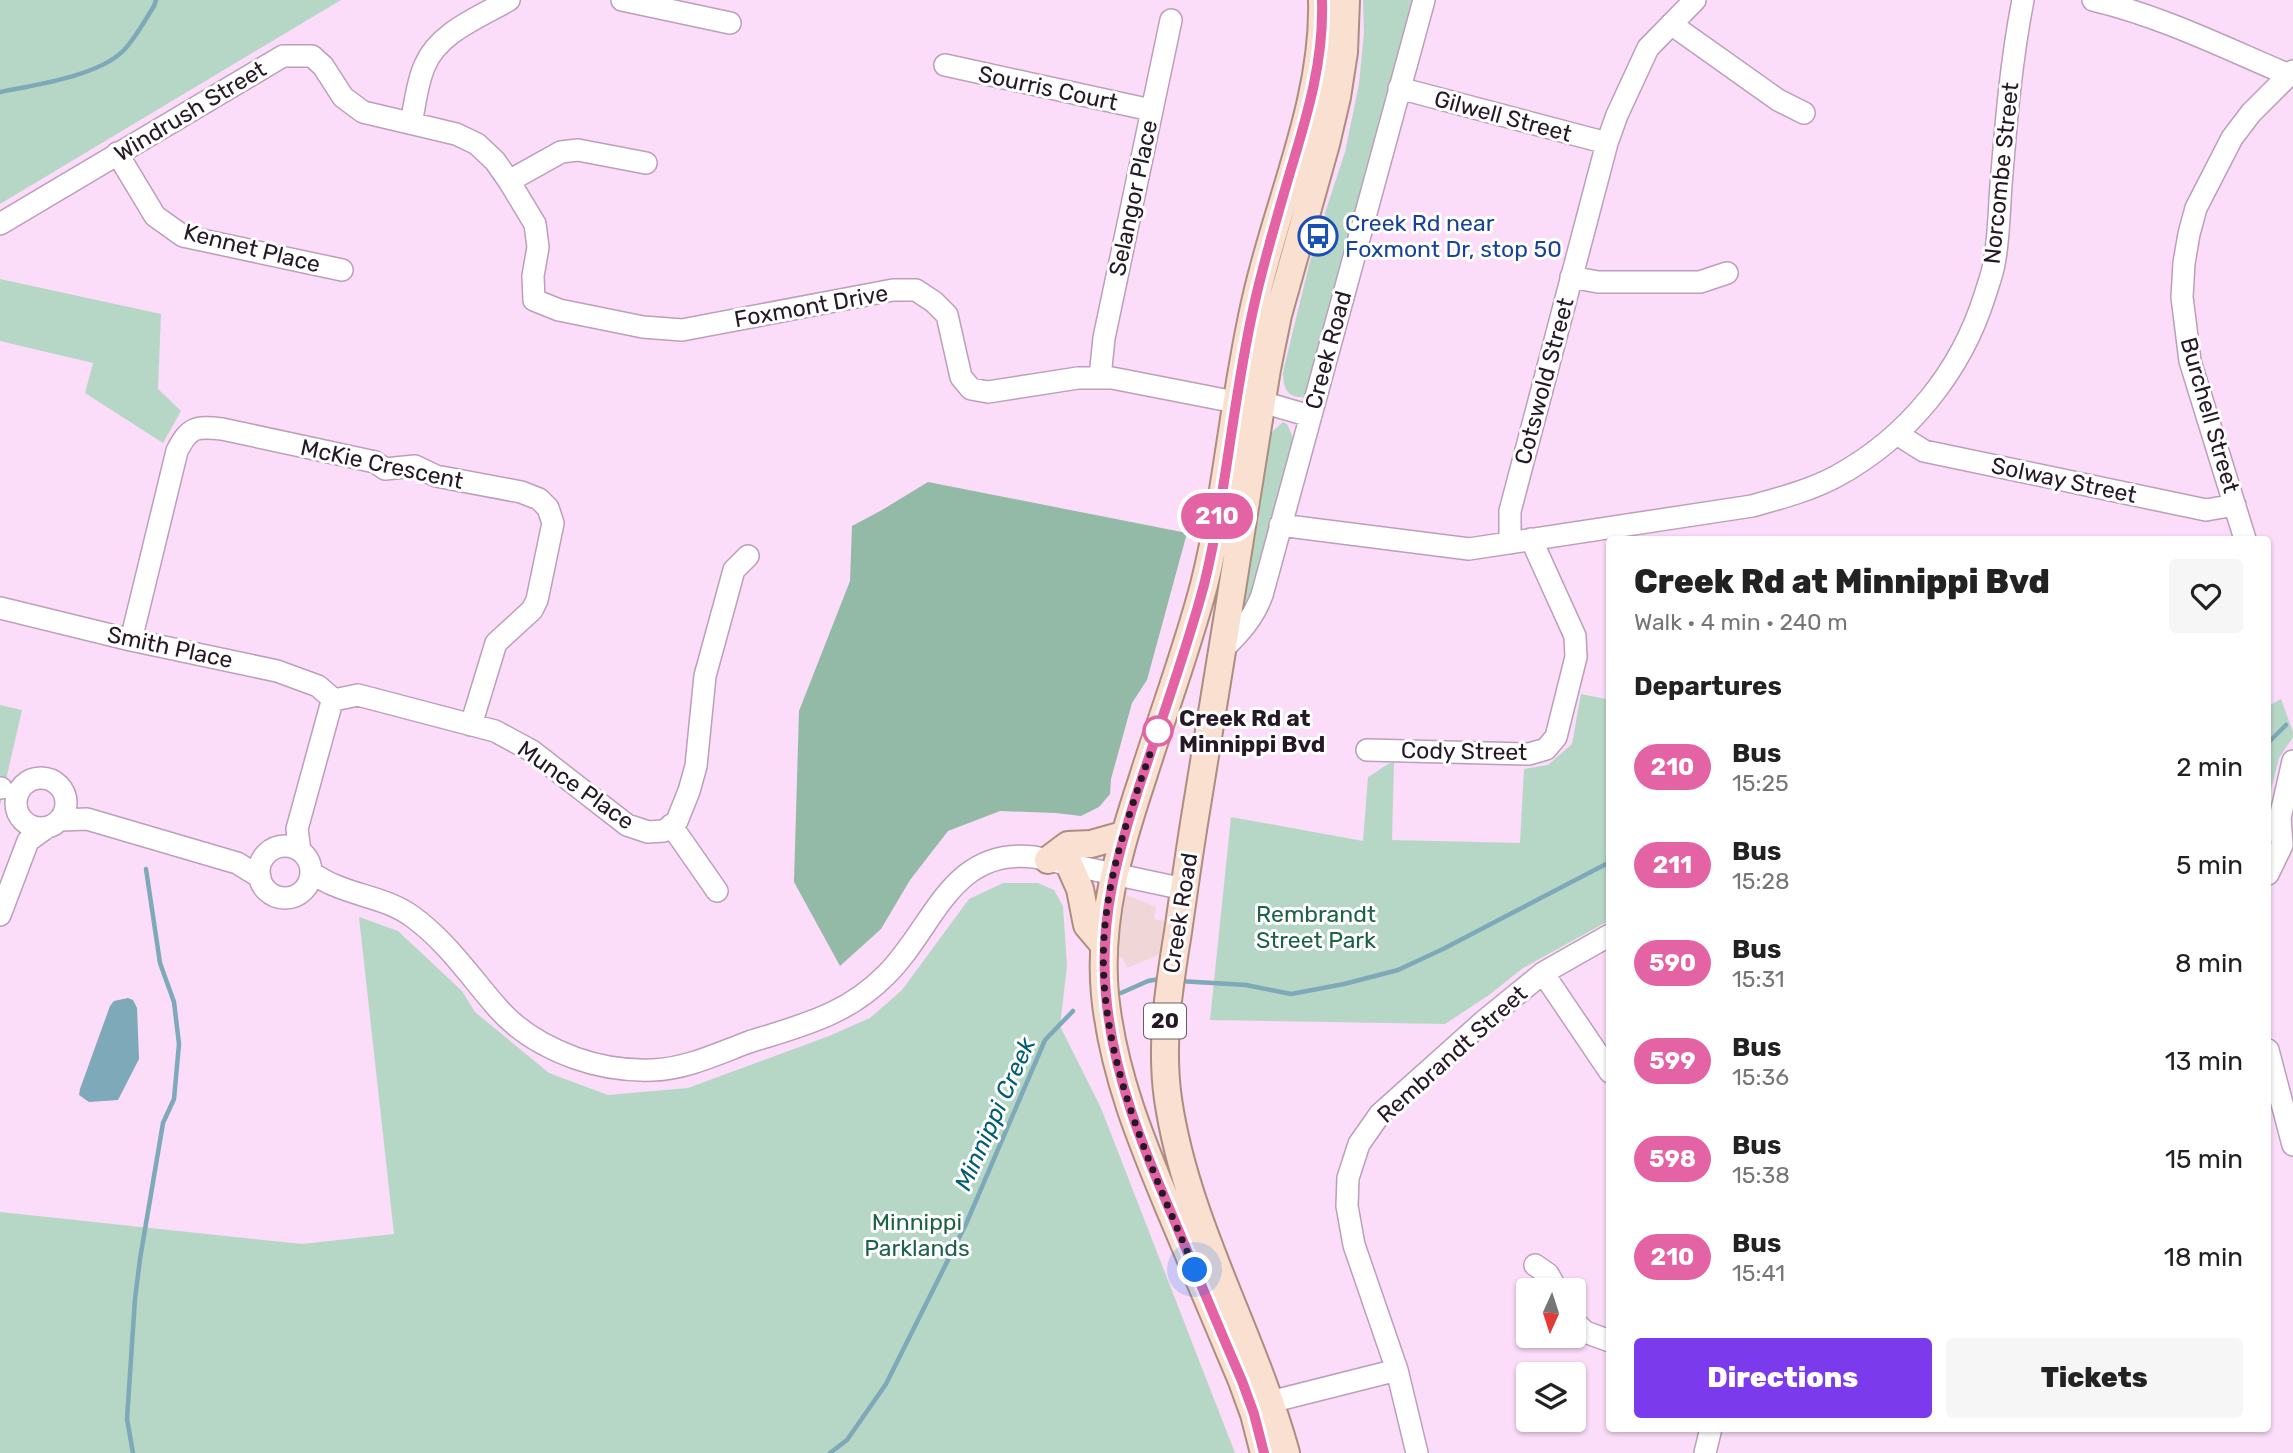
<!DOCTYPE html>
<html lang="en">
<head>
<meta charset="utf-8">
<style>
	:root { --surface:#fff; --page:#f6f6f6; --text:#222; --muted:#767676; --accent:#7c3aed }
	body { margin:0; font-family:Rubik,sans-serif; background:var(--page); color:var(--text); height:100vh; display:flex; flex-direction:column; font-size:26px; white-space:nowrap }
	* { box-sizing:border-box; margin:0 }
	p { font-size:23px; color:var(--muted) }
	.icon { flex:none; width:38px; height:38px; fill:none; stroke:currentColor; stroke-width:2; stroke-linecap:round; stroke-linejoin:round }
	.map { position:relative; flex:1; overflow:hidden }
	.drawer { position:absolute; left:1606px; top:536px; width:665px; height:896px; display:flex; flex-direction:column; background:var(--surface); border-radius:7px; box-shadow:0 2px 5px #0004 }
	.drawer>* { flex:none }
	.badge { padding:0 14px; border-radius:23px; font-size:24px; line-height:46px }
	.needle { width:46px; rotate:183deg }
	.buttons { position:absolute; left:1516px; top:1278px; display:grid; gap:14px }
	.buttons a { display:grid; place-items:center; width:70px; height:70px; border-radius:7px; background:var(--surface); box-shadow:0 2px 5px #0004; font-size:35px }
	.you { position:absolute; width:35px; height:35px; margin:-18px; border:5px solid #fff; border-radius:50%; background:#1a73e8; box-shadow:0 0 0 10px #1a73e833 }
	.map>.badge { position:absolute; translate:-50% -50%; box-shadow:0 0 0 4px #fff }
	h2 { padding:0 28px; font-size:26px; line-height:63px }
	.round { display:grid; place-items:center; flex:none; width:74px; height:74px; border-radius:7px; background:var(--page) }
	.headline { display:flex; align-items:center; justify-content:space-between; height:119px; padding:0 28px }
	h1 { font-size:33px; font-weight:800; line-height:52px }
	.cta { display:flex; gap:14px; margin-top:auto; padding:14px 28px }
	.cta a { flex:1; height:80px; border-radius:7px; background:var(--accent); color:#fff; font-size:28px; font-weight:800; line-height:80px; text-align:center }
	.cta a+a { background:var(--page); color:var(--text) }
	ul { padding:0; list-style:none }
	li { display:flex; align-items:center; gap:21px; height:98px; padding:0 28px }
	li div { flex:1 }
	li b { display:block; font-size:26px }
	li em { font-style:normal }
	li .badge { min-width:77px; font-weight:700; text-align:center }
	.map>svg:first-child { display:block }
	.industrial { fill:#f1d6d8 }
	.green { fill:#b6d7c6 }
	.forest { fill:#92baa6 }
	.water { fill:#7da9b8 }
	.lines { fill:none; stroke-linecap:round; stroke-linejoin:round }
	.stream { stroke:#7da9b8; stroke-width:4.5 }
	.minor-casing { stroke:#bc9fba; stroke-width:24 }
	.major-casing { stroke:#ad8d80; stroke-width:30 }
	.minor { stroke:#fff; stroke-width:21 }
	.major { stroke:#fae0d1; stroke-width:26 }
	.line-casing { stroke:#fff; stroke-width:16 }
	.line { stroke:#e463a4; stroke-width:10 }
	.walk { stroke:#241924; stroke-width:7; stroke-dasharray:0 12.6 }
	.stop-dot { fill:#fff; stroke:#e463a4; stroke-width:3.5 }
	.labels { text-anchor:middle; stroke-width:6; stroke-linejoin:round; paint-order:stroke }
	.shield { fill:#fff; stroke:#665e66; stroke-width:2 }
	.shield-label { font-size:21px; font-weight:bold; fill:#241924 }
	.street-label { font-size:23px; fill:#241924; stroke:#fff }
	.transit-label { font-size:23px; fill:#164399; stroke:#fff; text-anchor:start }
	.stop-label { font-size:23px; font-weight:bold; fill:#241924; stroke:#fff; text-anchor:start }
	.park-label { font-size:23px; fill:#1d6247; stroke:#fff }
	.water-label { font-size:24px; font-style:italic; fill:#005d74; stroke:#fff }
</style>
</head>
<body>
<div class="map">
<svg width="2293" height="1453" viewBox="0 0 2293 1453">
	<rect width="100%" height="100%" fill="#fbdcf9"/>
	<path class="industrial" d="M 1126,895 L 1156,907 L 1154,919 L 1167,922 L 1163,953 L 1127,968 L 1123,958 L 1115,956 Z"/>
	<path class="green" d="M 0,0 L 341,0 L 0,204 Z
		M 1363,0 L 1414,0 L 1308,392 L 1303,397 C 1286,398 1283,386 1283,372 L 1311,257 L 1320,250 L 1327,226 L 1325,213 L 1345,152 L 1359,84 L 1364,32 Z
		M 0,279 L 161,314 L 158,389 L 181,411 L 163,443 L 85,393 L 93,363 L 0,341 Z
		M 1283,422 L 1287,424 L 1294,440 L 1251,599 L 1240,619 L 1259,516 L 1268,442 L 1271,433 Z
		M 1581,694 L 1610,700 L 1610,920 L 1523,968 L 1489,995 L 1445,1024 L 1210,1020 L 1231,817 L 1363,841 L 1368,777 C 1378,772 1383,765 1394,762 L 1392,840 L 1520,843 L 1524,769 L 1548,765 L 1572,744 Z
		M 2281,699 L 2293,732 L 2293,737 L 2279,758 L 2268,802 L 2268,706 Z
		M 0,705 L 22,710 L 0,806 Z
		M 1003,883 L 1038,883 L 1054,890 L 1063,906 L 1067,966 L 1060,1026 L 1101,1108 L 1235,1453 L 0,1453 L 0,1212 L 302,1244 L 394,1234 L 359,917 L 398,931 L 462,991 L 475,1012 L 549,1073 L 608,1095 L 688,1088 L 829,1036 L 870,1018 L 902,990 L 969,899 Z"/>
	<path class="forest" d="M 928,482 L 1187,533 L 1147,680 L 1132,703 L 1111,779 L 1110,794 L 1099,807 L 1081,816 L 1056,813 L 1000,811 L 948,831 L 910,880 L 881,929 L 840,966 L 794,882 L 799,711 L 850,581 L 852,526 L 882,510 Z"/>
	<path class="water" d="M 128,998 L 133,1000 L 137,1008 L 139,1059 L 118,1100 L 89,1102 L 79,1095 L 80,1089 L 110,1006 L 114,1001 Z"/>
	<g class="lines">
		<path class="stream" d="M 0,92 C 35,85 98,76 123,51 C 135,39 145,20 154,6 L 156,0
			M 2268,743 L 2286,725
			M 1179,981 L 1246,985 L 1291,994 L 1344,984 L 1398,970 L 1443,949 L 1610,862
			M 1121,993 L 1148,981 L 1159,979
			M 133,1453 L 127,1419 L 135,1299 L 140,1259 L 163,1123 L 174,1099 L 179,1044 L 174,1002 L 160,963 L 146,869
			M 830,1453 L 847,1440 L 886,1384 L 966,1224 L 1045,1040 L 1073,1011"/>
		<g class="minor-casing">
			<path id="minor" d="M 622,0 L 730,23
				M 2093,0 C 2161,16 2225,48 2289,75
				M 1671,24 L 1778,100 L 1804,113
				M 945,65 L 1151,110
				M 1399,88 L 1607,143
				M 411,123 C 415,105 417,82 425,65 C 439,32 480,17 509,0
				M 117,153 L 155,216 L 183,236 L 342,270
				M 509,181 L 561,152 L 578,150 L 646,163
				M 0,224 L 283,56 L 312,56 L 323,66 L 343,97 L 363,112 L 456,134 L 477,144 L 495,161 L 509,181 L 535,224 L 538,247 L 533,276 L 534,300 L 559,310 L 643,327 L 682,330 L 893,290 L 916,290 L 934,302 L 947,315 L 961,377 L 971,389 L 988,392 L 1078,378 L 1112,378 L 1235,402 L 1262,402 L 1310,416
				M 1571,277 L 1598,282 L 1700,282 L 1727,273
				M 1100,377 L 1104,338 L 1171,20
				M 1897,434 L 1924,451 L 2206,510 L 2235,505
				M 1280,525 L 1469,549 L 1752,506 C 1781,498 1811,490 1837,476 C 1908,437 1961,372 1985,295 C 1988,285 1992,275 1994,264 C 1999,239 1999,211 2001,185 C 2006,123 2011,61 2023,0
				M 2245,539 L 2190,361 L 2182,297 L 2184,263 L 2189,234 L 2196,208 L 2232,138 L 2251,113 L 2293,71
				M 1510,543 L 1510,511 L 1607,143 L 1617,115 L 1648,48 L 1695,0
				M 0,608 L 131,640 L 277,671 L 318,686 L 334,700
				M 131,640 L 177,451 C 189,427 196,426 222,429 L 352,457 L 375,462 L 385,469 L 415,466 L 436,476 L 521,492 L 539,499 L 548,508 L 553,523 L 537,600 L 532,610 L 496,643 L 471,725
				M 1223,649 C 1240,633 1254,617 1262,595 L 1424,0
				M 1367,750 L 1529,754 L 1546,749 L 1556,737 L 1576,657 L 1575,636 L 1531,539
				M16 803a25 25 0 1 1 50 0a25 25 0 1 1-50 0Z
				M 0,788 L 1,788
				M 61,820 L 87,819 L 237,863 L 260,877
				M 671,825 L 717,891
				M259 872a26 26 0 1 1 52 0a26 26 0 1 1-52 0Z
				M 300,851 L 297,829 L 331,705 L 334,700 L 358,695 L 495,731 L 532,751 L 627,825 L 648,832 L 664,831 L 677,821 L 689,791 L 696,766 L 705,676 L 734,570 L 748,556
				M 311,873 C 319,877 326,882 334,885 C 361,897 389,899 413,917 C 447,942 469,975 496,1006 C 516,1030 545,1047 575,1058 C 600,1067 626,1071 653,1070 C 686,1069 719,1053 749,1042 C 777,1033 808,1025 834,1012 C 853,1003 871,990 886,975 C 934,928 950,847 1034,857 L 1184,889
				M 2268,874 L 2282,845 L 2280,818 L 2293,761
				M 0,915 L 28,841 L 46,828
				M 1543,973 L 1610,1072
				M 2268,1050 L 2293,1145
				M 1535,1265 L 1548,1274 L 1557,1290
				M 1573,1320 L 1585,1332 L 1610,1341
				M 1270,1402 L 1397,1370
				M 1417,1453 L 1397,1370 L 1354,1245 L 1347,1206 L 1348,1178 L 1359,1144 L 1380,1114 L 1484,1021 L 1543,973 L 1610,935
				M 1705,1453 L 1711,1428"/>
		</g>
		<g class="major-casing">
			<path id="major" d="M 1048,860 L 1068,845 L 1091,844 L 1123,835
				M 1069,864 L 1080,889 L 1087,925 L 1104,945
				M 1264,1453 L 1254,1414 L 1242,1381 C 1219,1326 1195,1270 1172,1215 C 1142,1143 1113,1074 1105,995 C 1098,919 1119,849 1143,777 C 1163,713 1187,650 1204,585 C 1228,489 1234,390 1257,294 C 1279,198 1325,99 1322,0
				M 1286,1453 C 1253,1333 1186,1223 1168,1099 C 1160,1042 1169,987 1178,932 C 1184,890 1190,847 1197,805 C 1221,660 1244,514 1267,369 L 1278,315 L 1326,144 L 1337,97 L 1344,52 L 1346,0"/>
		</g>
		<use href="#minor" class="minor"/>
		<use href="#major" class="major"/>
	</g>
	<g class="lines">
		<g class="line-casing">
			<path id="line" d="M 1264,1453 L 1254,1414 L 1242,1381 C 1219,1328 1197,1275 1175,1222 C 1143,1148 1113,1076 1106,995 C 1099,919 1117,855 1140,784 C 1162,718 1186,652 1204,585 C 1227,492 1233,395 1255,301 C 1265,257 1278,213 1291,169 C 1308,113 1324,59 1322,0"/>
		</g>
		<use href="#line" class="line"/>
		<path class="walk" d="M 1158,731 C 1138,789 1115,848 1107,909 C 1088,1037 1147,1156 1195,1270"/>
	</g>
	<defs>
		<g id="bus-ring" transform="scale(2.0125)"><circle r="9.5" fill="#fff" stroke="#1a4fb4" stroke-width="1.5"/><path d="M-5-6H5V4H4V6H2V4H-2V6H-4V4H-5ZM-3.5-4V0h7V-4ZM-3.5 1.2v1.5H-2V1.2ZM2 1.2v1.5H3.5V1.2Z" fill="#1a4fb4"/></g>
	</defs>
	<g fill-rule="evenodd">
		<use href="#bus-ring" x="1318" y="236"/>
	</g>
	<circle class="stop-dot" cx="1158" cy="731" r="14"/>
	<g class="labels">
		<rect class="shield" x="1144" y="1003.5" width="42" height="35" rx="5"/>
		<g class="shield-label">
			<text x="1165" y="1028">20</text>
		</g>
		<g class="street-label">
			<text transform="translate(1048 88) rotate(12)" y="8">Sourris Court</text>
			<text transform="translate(190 111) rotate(-31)" y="8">Windrush Street</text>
			<text transform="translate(1503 116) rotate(15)" y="8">Gilwell Street</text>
			<text transform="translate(2001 173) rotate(-84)" y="8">Norcombe Street</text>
			<text transform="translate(1133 198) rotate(-78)" y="8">Selangor Place</text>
			<text transform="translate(252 248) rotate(14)" y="8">Kennet Place</text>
			<text transform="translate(811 306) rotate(-10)" y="8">Foxmont Drive</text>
			<text transform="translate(1328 350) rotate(-75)" y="8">Creek Road</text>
			<text transform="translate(1544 381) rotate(-75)" y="8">Cotswold Street</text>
			<text transform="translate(2210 415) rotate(74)" y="8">Burchell Street</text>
			<text transform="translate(382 464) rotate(12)" y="8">McKie Crescent</text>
			<text transform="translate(2064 480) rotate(12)" y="8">Solway Street</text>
			<text transform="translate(170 647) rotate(12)" y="8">Smith Place</text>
			<text transform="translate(1464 751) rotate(1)" y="8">Cody Street</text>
			<text transform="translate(576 785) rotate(35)" y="8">Munce Place</text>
			<text transform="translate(1180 913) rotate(-81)" y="8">Creek Road</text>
			<text transform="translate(1452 1054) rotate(-42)" y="8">Rembrandt Street</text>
		</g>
		<g class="transit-label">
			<text x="1345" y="231">Creek Rd near<tspan x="1345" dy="26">Foxmont Dr, stop 50</tspan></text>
		</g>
		<g class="stop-label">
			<text x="1179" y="726">Creek Rd at<tspan x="1179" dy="26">Minnippi Bvd</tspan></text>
		</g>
		<g class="park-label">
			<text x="1316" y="922">Rembrandt<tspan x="1316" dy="26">Street Park</tspan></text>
			<text x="917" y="1230">Minnippi<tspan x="917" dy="26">Parklands</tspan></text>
		</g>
		<g class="water-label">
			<text transform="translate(995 1114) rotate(-66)" y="8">Minnippi Creek</text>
		</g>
	</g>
</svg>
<div class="buttons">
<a><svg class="needle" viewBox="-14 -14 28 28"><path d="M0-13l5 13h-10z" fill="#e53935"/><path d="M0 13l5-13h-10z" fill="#767676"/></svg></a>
<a><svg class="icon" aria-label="layers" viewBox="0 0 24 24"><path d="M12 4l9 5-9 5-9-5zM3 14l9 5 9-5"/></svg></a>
</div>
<div class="you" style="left:1195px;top:1270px"></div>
<b class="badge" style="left:1217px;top:516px;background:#e463a4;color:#fff">210</b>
<section class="drawer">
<div class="headline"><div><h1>Creek Rd at Minnippi Bvd</h1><p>Walk · 4 min · 240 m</p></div><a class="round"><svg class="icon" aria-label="heart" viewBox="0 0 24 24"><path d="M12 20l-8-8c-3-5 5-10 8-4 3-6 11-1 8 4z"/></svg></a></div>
<h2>Departures</h2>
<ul>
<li><span class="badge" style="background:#e463a4;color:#fff">210</span><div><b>Bus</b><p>15:25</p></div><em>2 min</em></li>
<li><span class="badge" style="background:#e463a4;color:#fff">211</span><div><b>Bus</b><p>15:28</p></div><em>5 min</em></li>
<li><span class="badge" style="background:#e463a4;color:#fff">590</span><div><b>Bus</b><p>15:31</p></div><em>8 min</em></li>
<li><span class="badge" style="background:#e463a4;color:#fff">599</span><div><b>Bus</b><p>15:36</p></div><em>13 min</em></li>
<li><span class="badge" style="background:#e463a4;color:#fff">598</span><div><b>Bus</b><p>15:38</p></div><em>15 min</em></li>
<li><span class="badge" style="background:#e463a4;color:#fff">210</span><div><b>Bus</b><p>15:41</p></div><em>18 min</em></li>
</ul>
<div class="cta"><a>Directions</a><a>Tickets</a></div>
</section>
</div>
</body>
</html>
